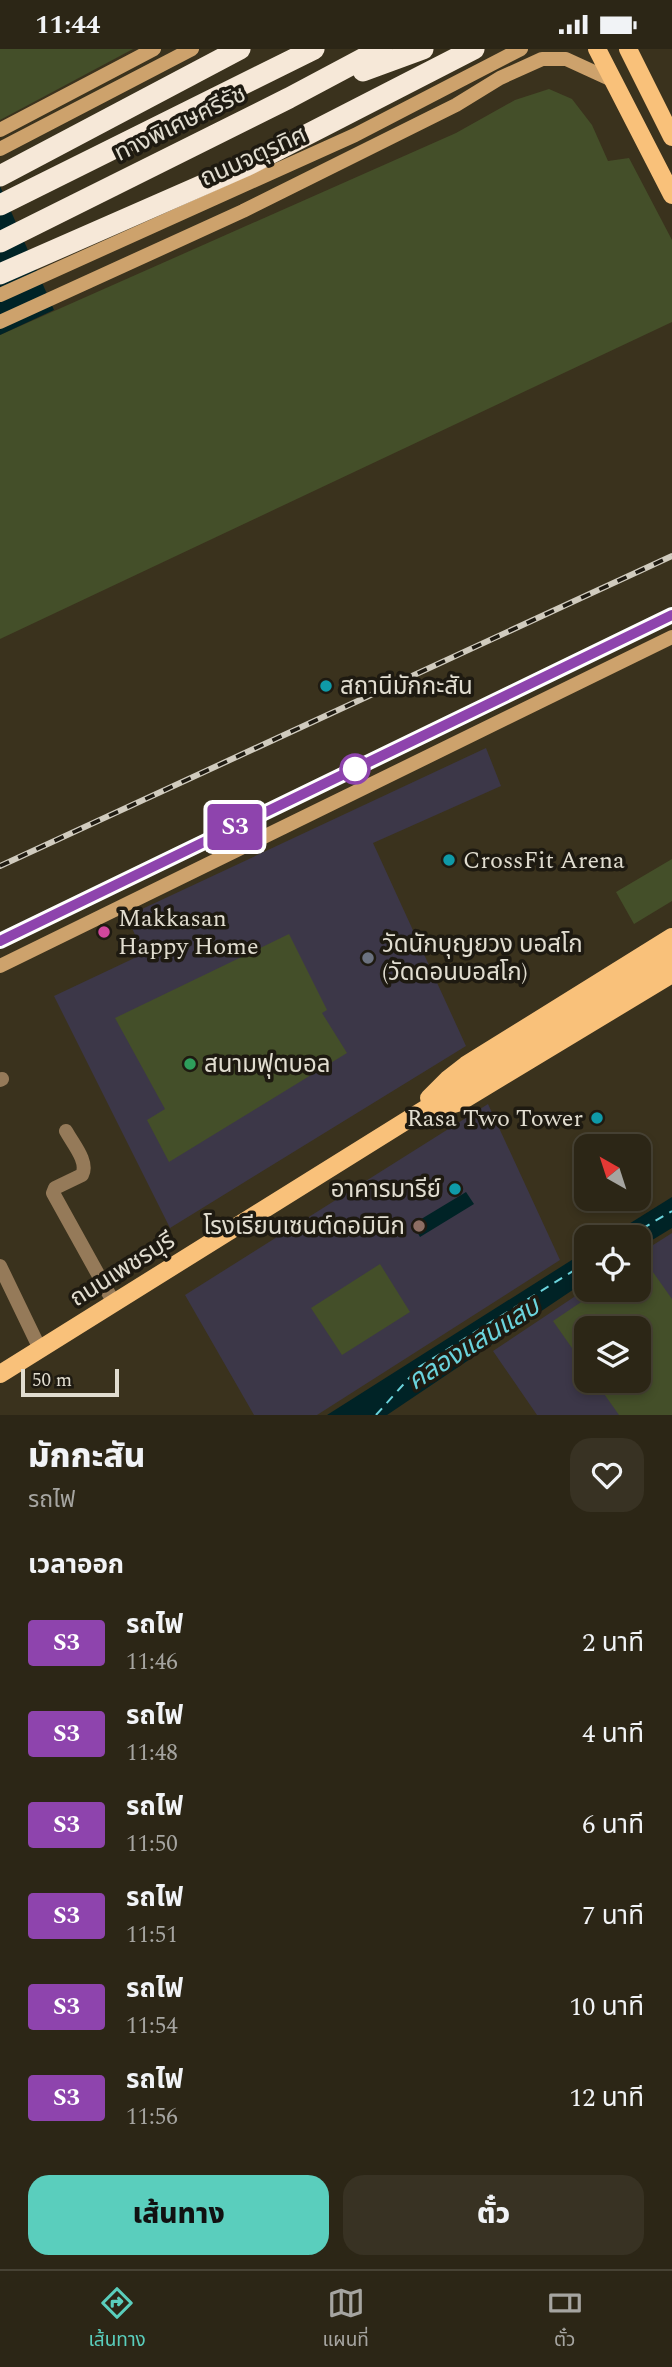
<!DOCTYPE html>
<html lang="th">
<head>
<meta charset="utf-8">
<style>
	:root { --surface:#2c2616; --page:#383223; --text:#f1f3f6; --muted:#a6a5a1; --line:#484335; --accent:#5acebd }
	body { margin:0; font-family:Spectral,"Noto Sans Thai",serif; background:var(--page); color:var(--text); height:100vh; display:flex; flex-direction:column; font-size:26px; white-space:nowrap }
	* { box-sizing:border-box; margin:0 }
	p { font-size:23px; color:var(--muted) }
	.icon { flex:none; width:38px; height:38px; fill:none; stroke:currentColor; stroke-width:2; stroke-linecap:round; stroke-linejoin:round }
	.map { position:relative; height:1366px; overflow:hidden }
	.drawer { display:flex; flex-direction:column; background:var(--surface); flex:1 }
	.drawer>* { flex:none }
	.badge { padding:0 14px; border-radius:5px; font-size:24px; line-height:46px }
	.needle { width:46px; rotate:321deg }
	.fabs { position:absolute; left:574px; top:1085px; display:grid; gap:14px }
	.fabs a { display:grid; place-items:center; width:77px; height:77px; border-radius:14px; background:var(--surface); box-shadow:0 4px 10px #0003,0 0 0 2px var(--line); font-size:35px }
	.scale { position:absolute; left:21px; bottom:18px; width:98px; box-sizing:border-box; padding-left:7px; border:4px solid #e1ddd0; border-top:0; font-size:19px; line-height:24px; white-space:nowrap; color:#e1ddd0; -webkit-text-stroke:5px #1e1a11; paint-order:stroke }
	.map>.badge { position:absolute; translate:-50% -50%; box-shadow:0 0 0 4px #fff }
	h2 { padding:0 28px; font-size:26px; line-height:63px }
	.round { display:grid; place-items:center; flex:none; width:74px; height:74px; border-radius:21px; background:var(--page) }
	.summary { display:flex; align-items:center; justify-content:space-between; height:119px; padding:0 28px }
	h1 { font-size:33px; font-weight:800; line-height:52px }
	.primary-button { display:flex; gap:14px; margin-top:auto; padding:14px 28px }
	.primary-button a { flex:1; height:80px; border-radius:21px; background:var(--accent); color:#111; font-size:28px; font-weight:800; line-height:80px; text-align:center }
	.primary-button a+a { background:var(--page); color:var(--text) }
	ul { padding:0; list-style:none }
	li { display:flex; align-items:center; gap:21px; height:91px; padding:0 28px }
	li div { flex:1 }
	li b { display:block; font-size:26px }
	li em { font-style:normal }
	li .badge { min-width:77px; font-weight:700; text-align:center }
	.status { display:flex; justify-content:space-between; align-items:center; height:49px; padding:0 35px; background:var(--surface); direction:ltr }
	.status svg { height:19px; fill:currentColor }
	.menu { display:flex; justify-content:space-around; align-items:center; height:98px; border-top:2px solid var(--line); background:var(--surface); font-size:19px; color:var(--muted) }
	.menu a { display:grid; justify-items:center; gap:4px }
	.menu .current { color:var(--accent) }
	.map>svg:first-child { display:block }
	.education { fill:#3c3748; fill-rule:evenodd }
	.green { fill:#444f29 }
	.water { fill:#002326 }
	.lines { fill:none; stroke-linecap:round; stroke-linejoin:round }
	.ferry { stroke:#6ad3dc; stroke-width:2; stroke-dasharray:9 7; stroke-linecap:butt }
	.street { stroke:#957a59; stroke-width:14 }
	.secondary { stroke:#cda26c; stroke-width:14 }
	.primary { stroke:#f9c17a; stroke-width:18 }
	.highway { stroke:#f6e8d8; stroke-width:21 }
	.rail-casing { stroke:#d0cbbe; stroke-width:6 }
	.rail { stroke:#1e1a11; stroke-width:3.5; stroke-dasharray:10; stroke-linecap:butt }
	.line-casing { stroke:#fff; stroke-width:16 }
	.line { stroke:#8e44ad; stroke-width:10 }
	.culture-dot { fill:#0f9aa8; stroke:#1e1a11; stroke-width:2.5 }
	.stop-dot { fill:#fff; stroke:#8e44ad; stroke-width:3.5 }
	.hotel-dot { fill:#d1479c; stroke:#1e1a11; stroke-width:2.5 }
	.worship-dot { fill:#6b7280; stroke:#1e1a11; stroke-width:2.5 }
	.leisure-dot { fill:#2e9e5b; stroke:#1e1a11; stroke-width:2.5 }
	.education-dot { fill:#8d6e63; stroke:#1e1a11; stroke-width:2.5 }
	.labels { text-anchor:middle; stroke-width:7; stroke-linejoin:round; paint-order:stroke }
	.street-label { font-size:24px; fill:#e1ddd0; stroke:#1e1a11 }
	.poi-label { font-size:24px; fill:#e1ddd0; stroke:#1e1a11; text-anchor:start }
	.water-label { font-size:26px; font-style:italic; fill:#6ad3dc; stroke:#1e1a11 }
</style>
</head>
<body>
<div class="status"><b>11:44</b><svg viewBox="0 0 49 12"><path d="M0 12V9h3v3zM5 12V6h3v6zM10 12V3h3v9zM15 12V0h3v12zM26 1h20v11H26zM47 4h2v5h-2z"/></svg></div>
<div class="map">
<svg width="672" height="1366" viewBox="0 0 672 1366">
	<rect width="100%" height="100%" fill="#3a321d"/>
	<path class="education" d="M 486,699 L 501,737 L 373,794 L 466,997 L 170,1179 L 54,947 L 143,905 L 127,867 Z
		M 488,1055 L 560,1211 L 317,1366 L 254,1366 L 185,1246 Z
		M 672,1184 L 672,1366 L 537,1366 L 493,1302 L 586,1240 L 639,1241 L 639,1205 ZM 586,1279 L 639,1279 L 639,1332 L 586,1332 Z"/>
	<path class="green" d="M 0,0 L 133,0 L 0,71 Z
		M 549,40 L 572,50 L 592,76 L 608,112 L 629,109 L 672,191 L 672,273 L 0,590 L 0,286 L 456,84 L 515,51 Z
		M 672,810 L 672,852 L 634,875 L 616,843 Z
		M 289,885 L 327,961 L 322,964 L 347,1004 L 169,1113 L 147,1071 L 165,1060 L 115,969 Z
		M 643,1209 L 672,1250 L 672,1366 L 619,1366 L 595,1332 L 639,1332 L 639,1279 L 586,1279 L 586,1319 L 553,1272 L 599,1241 L 639,1241 L 639,1213 Z
		M 380,1215 L 410,1263 L 342,1306 L 311,1259 Z"/>
	<path class="water" d="M 0,137 L 54,261 L 0,286 Z
		M 466,1143 L 474,1155 L 420,1188 L 413,1175 Z
		M 672,1148 L 672,1179 L 639,1199 L 639,1188 L 608,1188 Z
		M 586,1202 L 586,1232 L 387,1366 L 327,1366 Z"/>
	<g class="lines">
		<path class="ferry" d="M 628,1188 L 672,1162
			M 376,1366 L 419,1318 L 586,1214"/>
		<path class="street" d="M 0,1031 L 2,1030
			M 66,1082 C 73,1095 89,1113 82,1126 L 55,1139 L 53,1144 L 114,1254
			M 0,1217 L 40,1300"/>
		<path class="secondary" d="M 0,81 L 154,0
			M 0,100 L 192,0
			M 0,246 L 355,86 L 521,0
			M 0,273 L 243,162 L 456,56 L 500,29 L 542,10 L 566,10 L 614,32
			M 0,917 L 672,588"/>
		<path class="primary" d="M 597,0 L 672,146
			M 628,0 L 672,88
			M 429,1049 L 448,1030 L 466,1016 L 672,888
			M 436,1060 L 460,1053 L 672,925
			M 0,1325 L 672,906"/>
		<path class="highway" d="M 363,22 L 423,0
			M 0,127 L 240,0
			M 0,156 L 314,0
			M 0,193 L 289,49 L 381,0
			M 0,225 L 246,117 L 474,0"/>
		<g class="rail-casing">
			<path id="rail" d="M 0,817 L 672,507
				M 0,892 L 672,566"/>
		</g>
		<use href="#rail" class="rail"/>
	</g>
	<g class="lines">
		<g class="line-casing">
			<path id="line" d="M 0,892 L 672,566"/>
		</g>
		<use href="#line" class="line"/>
	</g>
	<g class="culture-dot">
		<circle cx="326" cy="637" r="7"/>
		<circle cx="449" cy="811" r="7"/>
		<circle cx="597" cy="1069" r="7"/>
		<circle cx="455" cy="1140" r="7"/>
	</g>
	<circle class="stop-dot" cx="355" cy="720" r="14"/>
	<circle class="hotel-dot" cx="104" cy="883" r="7"/>
	<circle class="worship-dot" cx="368" cy="909" r="7"/>
	<circle class="leisure-dot" cx="190" cy="1015" r="7"/>
	<circle class="education-dot" cx="419" cy="1177" r="7"/>
	<g class="labels">
		<g class="street-label">
			<text transform="translate(180 74) rotate(-26)" y="8">ทางพิเศษศรีรัช</text>
			<text transform="translate(253 107) rotate(-24)" y="8">ถนนจตุรทิศ</text>
			<text transform="translate(122 1220) rotate(-32)" y="8">ถนนเพชรบุรี</text>
		</g>
		<g class="poi-label">
			<text x="340" y="645">สถานีมักกะสัน</text>
			<text x="463" y="819">CrossFit Arena</text>
			<text x="118" y="877">Makkasan<tspan x="118" dy="28">Happy Home</tspan></text>
			<text x="382" y="903">วัดนักบุญยวง บอสโก<tspan x="382" dy="28">(วัดดอนบอสโก)</tspan></text>
			<text x="204" y="1023">สนามฟุตบอล</text>
			<text x="583" y="1077" text-anchor="end">Rasa Two Tower</text>
			<text x="441" y="1148" text-anchor="end">อาคารมารีย์</text>
			<text x="405" y="1185" text-anchor="end">โรงเรียนเซนต์ดอมินิก</text>
		</g>
		<g class="water-label">
			<text transform="translate(473 1294) rotate(-32)" y="9">คลองแสนแสบ</text>
		</g>
	</g>
</svg>
<div class="fabs">
<a><svg class="needle" viewBox="-14 -14 28 28"><path d="M0-13l5 13h-10z" fill="#e53935"/><path d="M0 13l5-13h-10z" fill="#a6a5a1"/></svg></a>
<a><svg class="icon" aria-label="locate" viewBox="0 0 24 24"><circle cx="12" cy="12" r="6"/><path d="M12 2v4M12 18v4M2 12h4M18 12h4"/></svg></a>
<a><svg class="icon" aria-label="layers" viewBox="0 0 24 24"><path d="M12 4l9 5-9 5-9-5zM3 14l9 5 9-5"/></svg></a>
</div>
<div class="scale">50 m</div>
<b class="badge" style="left:235px;top:778px;background:#8e44ad;color:#fff">S3</b>
</div>
<section class="drawer">
<div class="summary"><div><h1>มักกะสัน</h1><p>รถไฟ</p></div><a class="round"><svg class="icon" aria-label="heart" viewBox="0 0 24 24"><path d="M12 20l-8-8c-3-5 5-10 8-4 3-6 11-1 8 4z"/></svg></a></div>
<h2>เวลาออก</h2>
<ul>
<li><span class="badge" style="background:#8e44ad;color:#fff">S3</span><div><b>รถไฟ</b><p>11:46</p></div><em>2 นาที</em></li>
<li><span class="badge" style="background:#8e44ad;color:#fff">S3</span><div><b>รถไฟ</b><p>11:48</p></div><em>4 นาที</em></li>
<li><span class="badge" style="background:#8e44ad;color:#fff">S3</span><div><b>รถไฟ</b><p>11:50</p></div><em>6 นาที</em></li>
<li><span class="badge" style="background:#8e44ad;color:#fff">S3</span><div><b>รถไฟ</b><p>11:51</p></div><em>7 นาที</em></li>
<li><span class="badge" style="background:#8e44ad;color:#fff">S3</span><div><b>รถไฟ</b><p>11:54</p></div><em>10 นาที</em></li>
<li><span class="badge" style="background:#8e44ad;color:#fff">S3</span><div><b>รถไฟ</b><p>11:56</p></div><em>12 นาที</em></li>
</ul>
<div class="primary-button"><a>เส้นทาง</a><a>ตั๋ว</a></div>
</section>
<nav class="menu">
<a class="current"><svg class="icon" aria-label="directions" viewBox="0 0 24 24"><path d="M12 3l9 9-9 9-9-9zM9 14v-3h6M13 9l2 2-2 2"/></svg>เส้นทาง</a>
<a><svg class="icon" aria-label="map" viewBox="0 0 24 24"><path d="M3 6l6-2 6 2 6-2v14l-6 2-6-2-6 2zM9 4v14M15 6v14"/></svg>แผนที่</a>
<a><svg class="icon" aria-label="tickets" viewBox="0 0 24 24"><path d="M3 7h18v10H3zM15 7v10"/></svg>ตั๋ว</a>
</nav>
</body>
</html>
